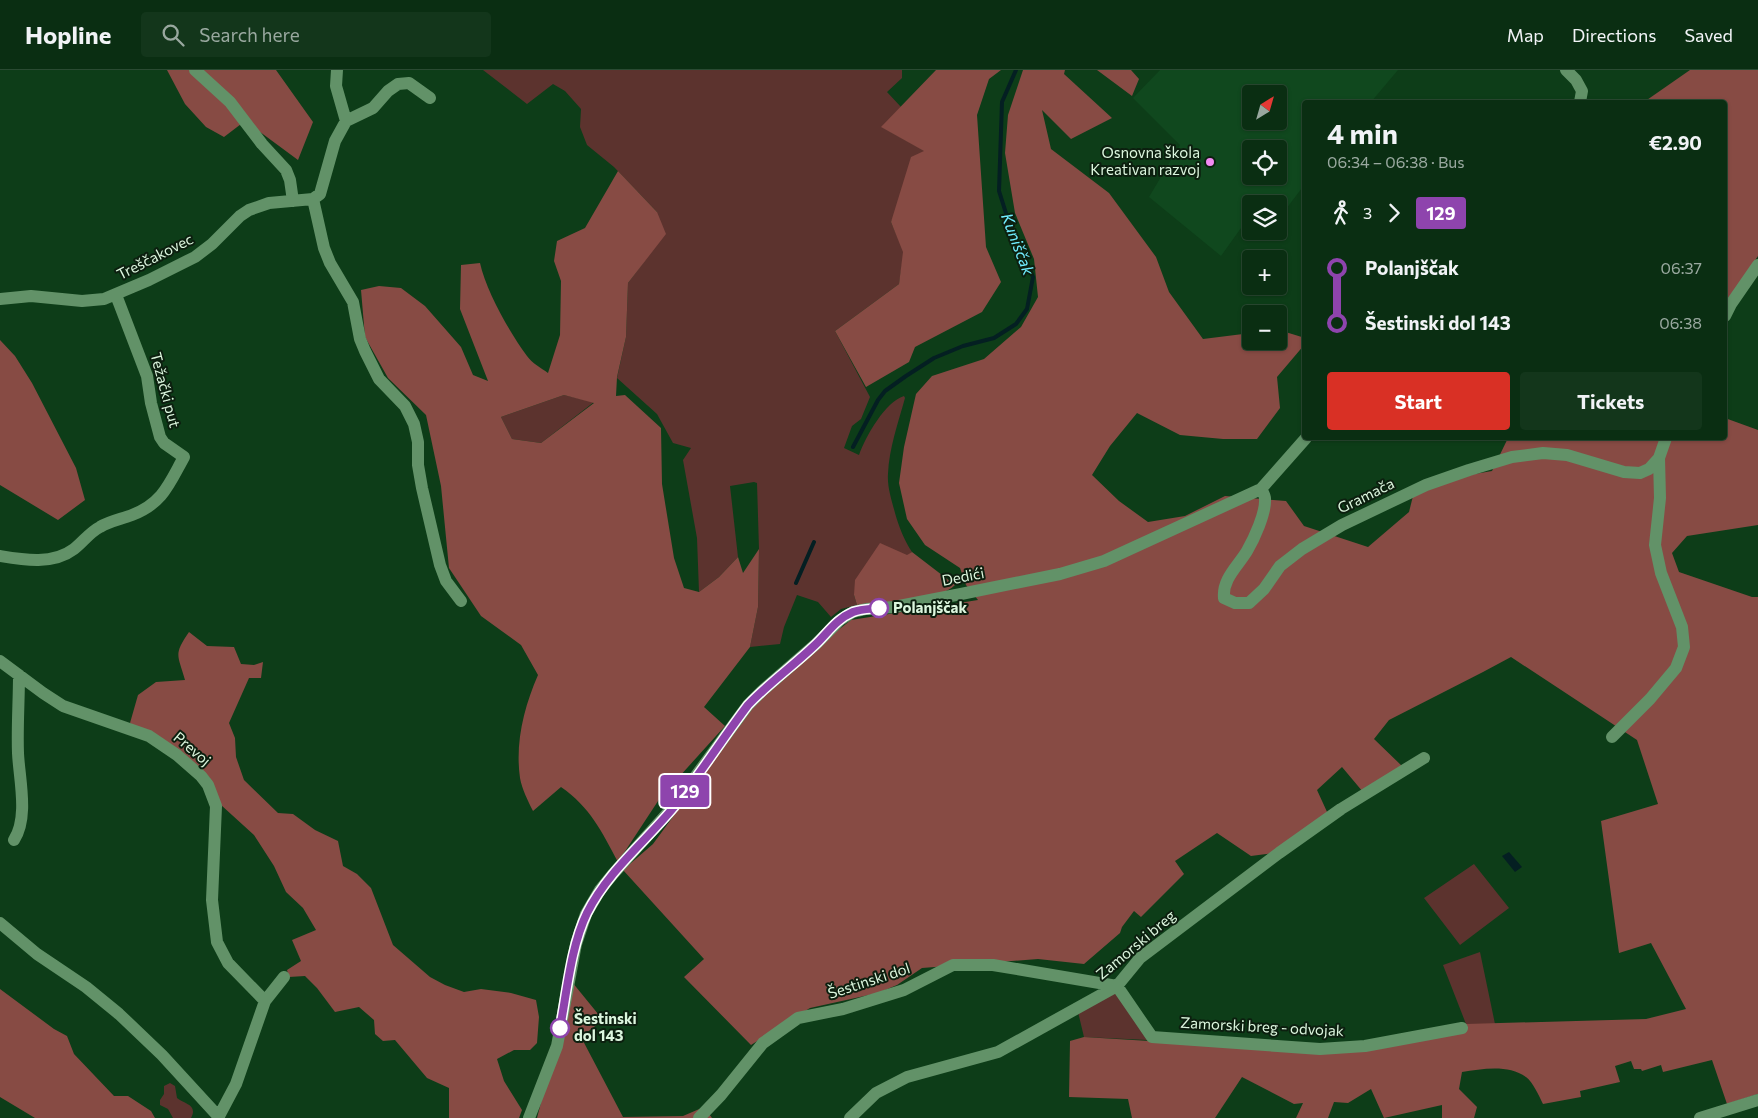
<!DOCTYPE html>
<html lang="en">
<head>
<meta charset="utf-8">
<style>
	:root { --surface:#0a2e12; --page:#13361b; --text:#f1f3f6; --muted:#99a89f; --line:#2a4a32; --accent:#d93025 }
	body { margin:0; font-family:Commissioner,sans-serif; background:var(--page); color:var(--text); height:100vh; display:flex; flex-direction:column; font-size:19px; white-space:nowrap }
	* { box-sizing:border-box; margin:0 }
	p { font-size:16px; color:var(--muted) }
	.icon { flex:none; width:28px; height:28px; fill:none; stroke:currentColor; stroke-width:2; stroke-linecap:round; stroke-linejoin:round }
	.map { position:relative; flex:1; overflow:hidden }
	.sheet { position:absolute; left:1302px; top:30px; width:425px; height:340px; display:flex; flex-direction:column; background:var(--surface); border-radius:5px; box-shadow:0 1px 4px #0004,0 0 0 1px var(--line) }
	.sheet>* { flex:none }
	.badge { padding:0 10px; border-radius:4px; font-size:18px; line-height:32px }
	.needle { width:32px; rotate:37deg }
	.buttons { position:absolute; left:1242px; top:15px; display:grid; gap:10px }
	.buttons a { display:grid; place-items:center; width:45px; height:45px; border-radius:5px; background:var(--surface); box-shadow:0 1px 4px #0004,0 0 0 1px var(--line); font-size:25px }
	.map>.badge { position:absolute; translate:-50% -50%; box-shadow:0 0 0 2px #fff }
	.legs { display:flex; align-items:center; gap:8px; height:55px; padding:0 25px; font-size:16px }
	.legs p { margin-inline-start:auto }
	.headline { display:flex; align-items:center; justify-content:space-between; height:85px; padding:0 25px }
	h1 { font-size:28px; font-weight:700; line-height:38px }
	.action { display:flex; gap:10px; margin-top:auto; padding:10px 25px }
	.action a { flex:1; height:58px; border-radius:5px; background:var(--accent); color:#fff; font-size:20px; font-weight:700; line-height:58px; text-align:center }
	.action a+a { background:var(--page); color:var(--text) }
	ul { padding:0 25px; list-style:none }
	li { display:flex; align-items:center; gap:18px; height:55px; font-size:19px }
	li i { display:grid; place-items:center; width:8px; height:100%; margin:0 6px; background:currentColor }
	li i::after { content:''; width:12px; height:12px; margin:-6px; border:4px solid; border-radius:50%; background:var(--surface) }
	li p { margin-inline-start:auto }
	li:first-child i { background:linear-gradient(#0000 50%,currentColor 0) }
	li:last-child i { background:linear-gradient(currentColor 50%,#0000 0) }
	header { display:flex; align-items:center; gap:30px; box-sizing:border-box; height:70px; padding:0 25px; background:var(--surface); border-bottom:1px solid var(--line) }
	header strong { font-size:24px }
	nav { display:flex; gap:28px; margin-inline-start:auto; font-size:18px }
	.search { width:350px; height:45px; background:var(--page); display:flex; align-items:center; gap:12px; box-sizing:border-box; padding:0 18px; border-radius:5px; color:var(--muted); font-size:19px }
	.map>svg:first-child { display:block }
	.built { fill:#10481e; fill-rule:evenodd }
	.green { fill:#5c332e }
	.forest { fill:#874b44; fill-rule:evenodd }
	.water { fill:#041f22 }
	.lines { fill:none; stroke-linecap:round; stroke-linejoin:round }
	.stream { stroke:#041f22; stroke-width:4 }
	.minor { stroke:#629268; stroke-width:12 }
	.line-1-casing { stroke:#fff; stroke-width:11 }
	.line-1 { stroke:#8e44ad; stroke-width:8 }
	.poi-dot { fill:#f38af2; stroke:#0c1f0f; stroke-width:2 }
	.stop-1-dot { fill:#fff; stroke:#8e44ad; stroke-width:2.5 }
	.labels { text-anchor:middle; stroke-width:4; stroke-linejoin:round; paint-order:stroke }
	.poi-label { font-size:15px; fill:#dcf6de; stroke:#0c1f0f; text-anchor:end }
	.street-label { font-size:15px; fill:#dcf6de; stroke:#0c1f0f }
	.stop-label { font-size:15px; font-weight:bold; fill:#dcf6de; stroke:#0c1f0f; text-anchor:start }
	.water-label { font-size:16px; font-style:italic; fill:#70ecfe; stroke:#0c1f0f }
</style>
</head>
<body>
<header>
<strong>Hopline</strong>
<div class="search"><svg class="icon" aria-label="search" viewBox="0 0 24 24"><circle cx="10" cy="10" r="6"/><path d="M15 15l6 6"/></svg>Search here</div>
<nav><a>Map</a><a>Directions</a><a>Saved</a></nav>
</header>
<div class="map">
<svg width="1758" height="1048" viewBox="0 0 1758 1048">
	<rect width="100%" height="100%" fill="#0d3d18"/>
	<path class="built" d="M 1160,0 L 1398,0 L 1371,32 L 1305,32 L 1305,114 L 1283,143 L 1279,141 L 1279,134 L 1260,132 L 1251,134 L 1251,144 L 1221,186 L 1149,127 L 1180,75 L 1133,28 ZM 1251,24 L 1279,24 L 1279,51 L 1251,51 ZM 1251,79 L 1279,79 L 1279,106 L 1251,106 Z"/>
	<path class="green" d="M 483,0 L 902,0 L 902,8 L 887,22 L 901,37 L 882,57 L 925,81 L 891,152 L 904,182 L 899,214 L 835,261 L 870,327 L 861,349 L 852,356 L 844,378 L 859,385 C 866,366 885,332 904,326 L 905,328 C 898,353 889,379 888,404 C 887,417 892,431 895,443 C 899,457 904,470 912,482 L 854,525 L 857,535 L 841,539 L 831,547 L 818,532 L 797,525 L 784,557 L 780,574 L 750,577 L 758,537 L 759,479 L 757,413 L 754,412 L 730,416 L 738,487 L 719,507 L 699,522 L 697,468 L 683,390 L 691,378 L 673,373 L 657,344 L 617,308 L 626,267 L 628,213 L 643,193 L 657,142 L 614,97 L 587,75 L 580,57 L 581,39 L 565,21 L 553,14 L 527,34 Z
		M 564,325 L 594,332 L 541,373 L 512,369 L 501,347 Z
		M 1474,794 L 1509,838 L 1460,875 L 1424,828 Z
		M 1480,882 L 1495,954 L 1466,954 L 1443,895 Z
		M 1115,921 L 1148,970 L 1084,967 L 1078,942 Z
		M 170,1013 L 175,1016 L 177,1028 C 185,1034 198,1035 191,1048 L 173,1048 L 168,1039 L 160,1035 L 160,1030 L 164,1024 L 164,1016 Z"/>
	<path class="forest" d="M 167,0 L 276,0 L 313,52 L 298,90 L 245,51 L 224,67 L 206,57 L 185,34 Z
		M 936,0 L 1001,0 L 989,9 L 977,45 L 986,177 L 1001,212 L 982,242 L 915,277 L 909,292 L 866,317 L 835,261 L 899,214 L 903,182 L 891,152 L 911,87 L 924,81 L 881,57 Z
		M 1023,0 L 1065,0 L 1064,4 L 1112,48 L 1071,69 L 1042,40 L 1051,79 L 1109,123 L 1156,187 L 1169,222 L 1203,269 L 1251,263 L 1251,271 L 1279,271 L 1279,260 L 1305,268 L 1305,274 L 1277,307 L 1280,338 L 1257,369 L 1223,369 L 1180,365 L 1137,343 L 1110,376 L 1092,405 L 1119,431 L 1148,452 L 1185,446 L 1225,426 L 1286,431 L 1304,456 L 1368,477 L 1409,442 L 1416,414 L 1492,401 L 1508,368 L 1725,368 L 1725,348 L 1758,360 L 1758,455 L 1687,466 L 1672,483 L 1679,502 L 1752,527 L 1758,527 L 1758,1024 L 1727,1034 L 1712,990 L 1663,1002 L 1661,995 L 1642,1001 L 1641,999 L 1634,999 L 1631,991 L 1615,996 L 1620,1012 L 1580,1021 L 1581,1027 L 1543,1034 C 1539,1026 1533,1012 1526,1007 C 1508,994 1482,999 1462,1002 L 1459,1019 L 1477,1037 L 1474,1048 L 1442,1048 L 1442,1035 L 1384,1048 L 1371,1019 L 1348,1033 L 1334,1032 L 1328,1048 L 1296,1048 L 1303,1033 L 1294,1034 L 1242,1007 L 1215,1048 L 1132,1048 L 1128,1029 L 1069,1027 L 1070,971 L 1084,967 L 1327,982 L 1466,954 L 1646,949 L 1686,939 L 1651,873 L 1619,883 L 1601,751 L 1658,734 L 1637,670 L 1511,587 L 1483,602 L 1389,650 L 1374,669 L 1403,697 L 1363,722 L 1342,697 L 1317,720 L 1328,744 L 1274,783 L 1251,786 L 1217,763 L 1175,791 L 1184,804 L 1141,847 L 1134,841 L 1122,857 L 1120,863 L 1084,894 L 1038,889 L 922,898 L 897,915 L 878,923 L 810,938 L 751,975 L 684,907 L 704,889 L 623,800 L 653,774 L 757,632 L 832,565 L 851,550 L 978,530 L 966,515 L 960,498 L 925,475 L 907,449 L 899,413 L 904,377 L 916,324 L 932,306 L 984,289 L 1021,257 L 1038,227 L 1034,189 L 1015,143 L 1005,83 L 1008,45 Z
		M 1097,0 L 1131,0 L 1139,9 L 1132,26 Z
		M 1690,0 L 1758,0 L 1758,186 L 1725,234 L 1725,32 L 1644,32 Z
		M 618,101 L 657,142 L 666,164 L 628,213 L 626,267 L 617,307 L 616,326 L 625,325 L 661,358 L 662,414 L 674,488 L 684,518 L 699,522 L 719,507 L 738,487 L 743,503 L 759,479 L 758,537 L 750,577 L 704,637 L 725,656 L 660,728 L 618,792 C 602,762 590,737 561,717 L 533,741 C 528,731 522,719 520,708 C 515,673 524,637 538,605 L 521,575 L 481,546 L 449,498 L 441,416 L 426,345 L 388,308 L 365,267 L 361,220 L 379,216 L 401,218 L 425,236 L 461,277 L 473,305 L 488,311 L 460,239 L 461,195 L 480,193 C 486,221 510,263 527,286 C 532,293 541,298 548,303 L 560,265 L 561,211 L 554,191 L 557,171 L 585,158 ZM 564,325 L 594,333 L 541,373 L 512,369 L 501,347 Z
		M 0,270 L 15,286 L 32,313 L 76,398 L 85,430 L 58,450 L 0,415 Z
		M 880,473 L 907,485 L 912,482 L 955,515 C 941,531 879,533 857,535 L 854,525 L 855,510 Z
		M 189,562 L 207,576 L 234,577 L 241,594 L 254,595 L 263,592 L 261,608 L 249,608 L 229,653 L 235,668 L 236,687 L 244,710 L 278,743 L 293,744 L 315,760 L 338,771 L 343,796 L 357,804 L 371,818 L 393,875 L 430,907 L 445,915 L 464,922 L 481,919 L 511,923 L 536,930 L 539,947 L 537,973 L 530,980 L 514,980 L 497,989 L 504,1011 L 522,1040 L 519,1048 L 449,1048 L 449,1018 L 427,1008 L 395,970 L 383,971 L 375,964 L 374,950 L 359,937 L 335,942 L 317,918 L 305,906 L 289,907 L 287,900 L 301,891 L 292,870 L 316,860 L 303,838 L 286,822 L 274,796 L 254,765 L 221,735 L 209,707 L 130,653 L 138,625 L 156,612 L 185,610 C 178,585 173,585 189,562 Z
		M 572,912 L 603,950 L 581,967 L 623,1047 L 683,1046 L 704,1037 L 712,1048 L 537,1048 Z
		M 0,919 L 54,959 L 67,966 L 74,984 L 114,1026 L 128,1026 L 151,1041 L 155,1048 L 35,1048 L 0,1027 Z"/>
	<path class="water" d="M 1509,782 L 1522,797 L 1515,802 L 1502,786 Z"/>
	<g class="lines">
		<path class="stream" d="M 853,377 L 878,330 L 885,321 L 906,306 L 934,288 L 963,276 L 994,268 L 1016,254 L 1027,239 L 1033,207 L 1010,156 L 999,121 L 1002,32 L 1016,0
			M 796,513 L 814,472"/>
		<path class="minor" d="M 195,0 L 230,32 L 262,74 L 286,100 L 290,110 L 293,131
			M 337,0 L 336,16 L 346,51 L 373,38 L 388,21 L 398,14 L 409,13 L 430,28
			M 1566,0 L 1576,10 L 1582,21 L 1580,32
			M 313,129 L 324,178 L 330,193 L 353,232 L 360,269 L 365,281 L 379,309 L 405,336 L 414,354 L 418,372 L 418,395 L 422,418 L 440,495 L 446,511 L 461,531
			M 0,229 L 31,226 L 82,231 L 104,229 L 149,210 L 195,187 L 212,174 L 240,146 L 249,140 L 269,133 L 313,129 L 320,124 L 335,71 L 346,51
			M 1725,246 L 1731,234 L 1758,195
			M 1261,419 C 1263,423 1265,425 1265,429 C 1266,443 1254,469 1247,481 C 1238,496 1222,509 1224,528 L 1235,533 L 1249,533 L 1264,519 L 1280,496 L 1302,479 L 1342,455 L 1426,415 L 1469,400 L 1512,387 L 1543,383 L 1567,385 L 1624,402 L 1640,403 L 1649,399 L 1659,388
			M 0,486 C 24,490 53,495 74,479 C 83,472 90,462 100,457 C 110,451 122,449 132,445 C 163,433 169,414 184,387 L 164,373 L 160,367 L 151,333 L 147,306 L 116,225
			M 0,591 L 43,623 L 63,636 L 149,666 L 177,685 L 201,706 L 208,715 L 216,736 L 212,830 L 217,872 L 228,893 L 265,931 L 236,1014 L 218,1048
			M 1612,667 L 1650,629 L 1676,598 L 1684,577 L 1682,557 L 1661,503 L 1655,475 L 1660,428 L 1659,388 L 1666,368
			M 14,770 C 29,747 19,708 18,683 C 17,657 19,631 19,605
			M 0,853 L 37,884 L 86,917 L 119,944 L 162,985 L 218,1046
			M 265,931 L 284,907
			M 529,1048 L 557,976 L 576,874 L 586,844 L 600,820 L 613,804 L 673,737 L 748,635 L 762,621 L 816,574 L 840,550 L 853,542 L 866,539 L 894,537 L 961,524 L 1060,504 L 1104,491 L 1261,419 L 1306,368
			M 699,1048 L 721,1025 L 763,973 L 798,948 L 843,939 L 904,920 L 953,895 L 993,895 L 1117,916 L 1152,967 L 1320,979 L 1365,976 L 1462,958
			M 850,1048 L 876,1023 L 907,1007 L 998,982 L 1117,916 L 1140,888 L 1279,783 L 1341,739 L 1424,688
			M 1700,1048 L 1758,1030"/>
	</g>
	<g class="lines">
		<g class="line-1-casing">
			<path id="line-1" d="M 560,958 C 567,921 571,876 587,843 C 608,801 645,772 674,737 C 700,704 723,668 748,635 C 769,613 793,596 815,575 C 827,564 836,549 853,542 C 861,539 870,539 879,538"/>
		</g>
		<use href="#line-1" class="line-1"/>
	</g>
	<circle class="poi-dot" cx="1210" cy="92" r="5"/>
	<g class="stop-1-dot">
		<circle cx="879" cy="538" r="9"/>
		<circle cx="560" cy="958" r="9"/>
	</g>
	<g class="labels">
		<g class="poi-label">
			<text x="1200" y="88">Osnovna škola<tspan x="1200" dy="17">Kreativan razvoj</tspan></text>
		</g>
		<g class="street-label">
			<text transform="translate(155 187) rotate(-27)" y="5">Treščakovec</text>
			<text transform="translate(165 320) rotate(75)" y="5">Težački put</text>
			<text transform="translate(1366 426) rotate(-26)" y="5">Gramača</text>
			<text transform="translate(963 507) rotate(-11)" y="5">Dedići</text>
			<text transform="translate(192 679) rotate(40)" y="5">Prevoj</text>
			<text transform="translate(1136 875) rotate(-40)" y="5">Zamorski breg</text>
			<text transform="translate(869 911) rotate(-18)" y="5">Šestinski dol</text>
			<text transform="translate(1262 957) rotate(3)" y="5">Zamorski breg - odvojak</text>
		</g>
		<g class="stop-label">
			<text x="893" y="543">Polanjščak</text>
			<text x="574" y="954">Šestinski<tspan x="574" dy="17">dol 143</tspan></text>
		</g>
		<g class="water-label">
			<text transform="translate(1018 174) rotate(69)" y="6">Kuniščak</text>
		</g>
	</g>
</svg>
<div class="buttons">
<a><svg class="needle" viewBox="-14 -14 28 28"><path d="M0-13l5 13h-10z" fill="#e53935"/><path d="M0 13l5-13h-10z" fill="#99a89f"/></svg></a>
<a><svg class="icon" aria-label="locate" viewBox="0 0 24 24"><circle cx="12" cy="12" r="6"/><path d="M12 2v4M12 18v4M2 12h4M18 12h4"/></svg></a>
<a><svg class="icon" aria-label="layers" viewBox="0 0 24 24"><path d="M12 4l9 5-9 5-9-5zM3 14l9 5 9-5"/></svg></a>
<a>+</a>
<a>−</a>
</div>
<b class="badge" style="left:685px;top:721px;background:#8e44ad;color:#fff">129</b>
<section class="sheet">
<div class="headline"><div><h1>4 min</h1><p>06:34 – 06:38 · Bus</p></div><b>€2.90</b></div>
<div class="legs"><svg class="icon" aria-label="walk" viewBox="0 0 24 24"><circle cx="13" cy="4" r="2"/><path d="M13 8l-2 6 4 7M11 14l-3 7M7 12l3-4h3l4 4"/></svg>3<svg class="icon" aria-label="forward" viewBox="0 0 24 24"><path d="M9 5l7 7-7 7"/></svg><b class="badge" style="background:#8e44ad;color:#fff">129</b></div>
<ul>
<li><i style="color:#8e44ad"></i><b>Polanjščak</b><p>06:37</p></li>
<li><i style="color:#8e44ad"></i><b>Šestinski dol 143</b><p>06:38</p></li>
</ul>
<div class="action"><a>Start</a><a>Tickets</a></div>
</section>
</div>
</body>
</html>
